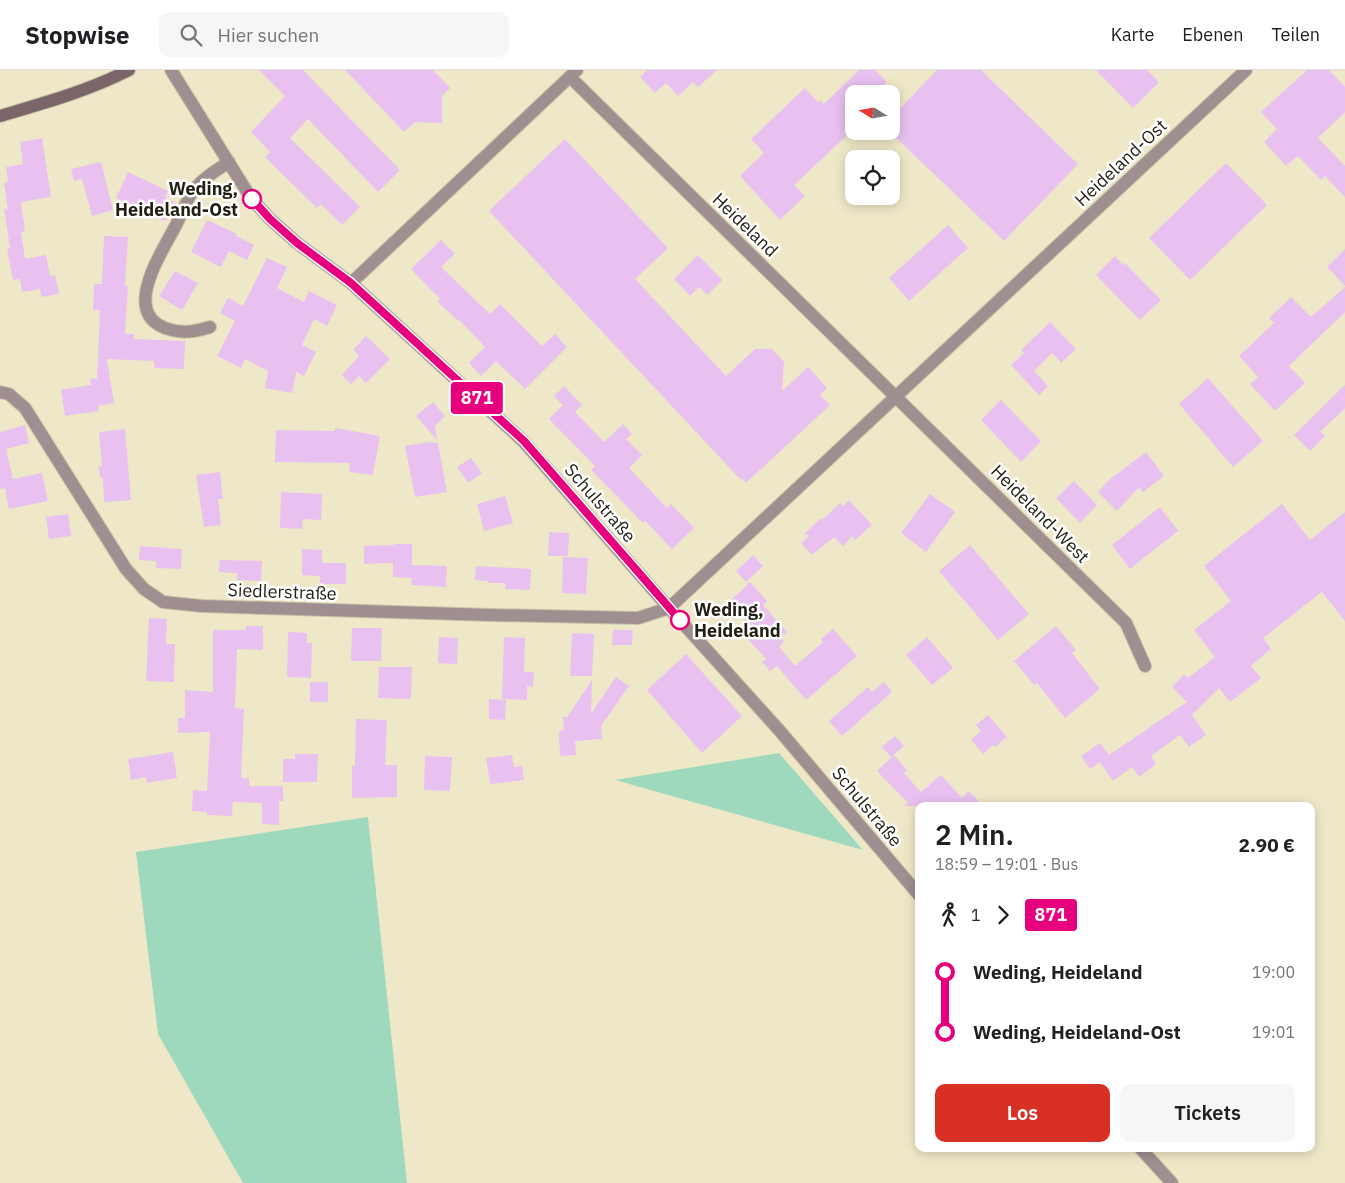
<!DOCTYPE html>
<html lang="de">
<head>
<meta charset="utf-8">
<style>
	:root { --surface:#fff; --page:#f6f6f6; --text:#202124; --muted:#757577; --line:#e0e0e0; --accent:#d93025 }
	body { margin:0; font-family:"IBM Plex Sans",sans-serif; background:var(--page); color:var(--text); height:100vh; display:flex; flex-direction:column; font-size:19px; white-space:nowrap }
	* { box-sizing:border-box; margin:0 }
	p { font-size:16px; color:var(--muted) }
	.icon { flex:none; width:28px; height:28px; fill:none; stroke:currentColor; stroke-width:2; stroke-linecap:round; stroke-linejoin:round }
	.map { position:relative; flex:1; overflow:hidden }
	.details { position:absolute; left:915px; top:732px; width:400px; height:350px; display:flex; flex-direction:column; background:var(--surface); border-radius:10px; box-shadow:0 2px 12px #0003 }
	.details>* { flex:none }
	.badge { padding:0 10px; border-radius:4px; font-size:18px; line-height:32px }
	.needle { width:32px; rotate:281deg }
	.buttons { position:absolute; left:845px; top:15px; display:grid; gap:10px }
	.buttons a { display:grid; place-items:center; width:55px; height:55px; border-radius:10px; background:var(--surface); box-shadow:0 2px 12px #0003; font-size:25px }
	.map>.badge { position:absolute; translate:-50% -50%; box-shadow:0 0 0 2px #fff }
	.legs { display:flex; align-items:center; gap:8px; height:55px; padding:0 20px; font-size:16px }
	.legs p { margin-inline-start:auto }
	.overview { display:flex; align-items:center; justify-content:space-between; height:85px; padding:0 20px }
	h1 { font-size:28px; font-weight:600; line-height:38px }
	.button { display:flex; gap:10px; margin-top:auto; padding:10px 20px }
	.button a { flex:1; height:58px; border-radius:10px; background:var(--accent); color:#fff; font-size:20px; font-weight:600; line-height:58px; text-align:center }
	.button a+a { background:var(--page); color:var(--text) }
	ul { padding:0 20px; list-style:none }
	li { display:flex; align-items:center; gap:18px; height:60px; font-size:19px }
	li i { display:grid; place-items:center; width:8px; height:100%; margin:0 6px; background:currentColor }
	li i::after { content:''; width:12px; height:12px; margin:-6px; border:4px solid; border-radius:50%; background:var(--surface) }
	li p { margin-inline-start:auto }
	li:first-child i { background:linear-gradient(#0000 50%,currentColor 0) }
	li:last-child i { background:linear-gradient(currentColor 50%,#0000 0) }
	header { display:flex; align-items:center; gap:30px; box-sizing:border-box; height:70px; padding:0 25px; background:var(--surface); border-bottom:1px solid var(--line) }
	header strong { font-size:24px }
	nav { display:flex; gap:28px; margin-inline-start:auto; font-size:18px }
	.search { width:350px; height:45px; background:var(--page); display:flex; align-items:center; gap:12px; box-sizing:border-box; padding:0 18px; border-radius:10px; color:var(--muted); font-size:19px }
	.map>svg:first-child { display:block }
	.green { fill:#9ed9bd }
	.building { fill:#e8c1f0 }
	.lines { fill:none; stroke-linecap:round; stroke-linejoin:round }
	.street-casing { stroke:#cac4a7; stroke-width:14 }
	.secondary-casing { stroke:#cac4a7; stroke-width:14 }
	.street { stroke:#9f8f91; stroke-width:12 }
	.secondary { stroke:#7c6568; stroke-width:12 }
	.line-1-casing { stroke:#fff; stroke-width:11 }
	.line-1 { stroke:#e6007e; stroke-width:8 }
	.stop-1-dot { fill:#fff; stroke:#e6007e; stroke-width:2.5 }
	.labels { text-anchor:middle; stroke-width:5; stroke-linejoin:round; paint-order:stroke }
	.street-label { font-size:18px; fill:#211e12; stroke:#fff }
	.stop-label { font-size:18px; font-weight:bold; fill:#211e12; stroke:#fff; text-anchor:end }
</style>
</head>
<body>
<header>
<strong>Stopwise</strong>
<div class="search"><svg class="icon" aria-label="search" viewBox="0 0 24 24"><circle cx="10" cy="10" r="6"/><path d="M15 15l6 6"/></svg>Hier suchen</div>
<nav><a>Karte</a><a>Ebenen</a><a>Teilen</a></nav>
</header>
<div class="map">
<svg width="1345" height="1113" viewBox="0 0 1345 1113">
	<rect width="100%" height="100%" fill="#efe8c8"/>
	<path class="green" d="M 779,683 L 863,780 L 615,710 Z
		M 368,747 L 407,1113 L 243,1113 L 158,964 L 136,782 Z"/>
	<path class="building" d="M 259,0 L 303,0 L 400,100 L 378,122 L 308,49 L 290,68 L 360,137 L 342,155 L 321,134 L 317,138 L 265,87 L 270,82 L 251,62 L 285,26 Z
		M 345,0 L 433,0 L 450,18 L 442,26 L 442,53 L 415,52 L 404,62 Z
		M 647,0 L 717,0 L 698,17 L 693,12 L 678,26 L 666,13 L 655,23 L 640,7 Z
		M 859,0 L 875,0 L 887,12 L 874,24 L 854,24 L 854,59 L 794,115 L 805,126 L 780,150 L 740,106 L 764,83 L 751,69 L 805,18 L 818,32 L 820,30 L 824,34 Z
		M 937,0 L 981,0 L 1078,94 L 1004,171 L 891,63 L 891,48 Z
		M 1096,0 L 1147,0 L 1159,12 L 1133,38 Z
		M 1307,0 L 1329,0 L 1345,17 L 1345,42 L 1318,68 L 1345,96 L 1345,127 L 1325,106 L 1321,110 L 1298,86 L 1286,96 L 1264,72 L 1277,59 L 1261,42 Z
		M 42,68 L 51,127 L 21,132 L 25,161 L 21,162 L 25,189 L 46,185 L 50,206 L 55,205 L 59,224 L 41,227 L 40,219 L 22,222 L 20,209 L 13,210 L 7,179 L 10,178 L 4,138 L 8,140 L 4,113 L 8,112 L 6,97 L 23,94 L 20,72 Z
		M 565,69 L 668,178 L 635,209 L 726,306 L 755,279 L 772,279 L 784,292 L 782,321 L 808,297 L 827,318 L 820,325 L 830,335 L 746,413 L 742,408 L 741,410 L 489,141 Z
		M 101,92 L 113,140 L 92,146 L 82,109 L 74,111 L 71,99 Z
		M 1226,93 L 1267,135 L 1190,210 L 1149,168 Z
		M 128,102 L 168,121 L 165,127 L 176,133 L 167,150 L 165,149 L 164,151 L 116,128 Z
		M 207,150 L 237,164 L 236,166 L 254,175 L 247,190 L 229,181 L 221,197 L 191,182 Z
		M 948,155 L 968,178 L 909,231 L 889,208 Z
		M 104,166 L 128,167 L 125,216 L 128,216 L 125,264 L 134,264 L 134,269 L 185,271 L 184,299 L 154,298 L 154,291 L 107,289 L 114,333 L 98,336 L 99,341 L 65,346 L 61,320 L 91,315 L 90,309 L 97,308 L 100,240 L 93,240 L 94,214 L 102,214 Z
		M 441,170 L 455,184 L 441,197 L 490,244 L 500,234 L 542,276 L 555,264 L 567,277 L 525,319 L 496,291 L 481,306 L 469,293 L 485,277 L 458,249 L 457,250 L 438,232 L 440,229 L 411,199 Z
		M 1345,179 L 1345,216 L 1327,197 Z
		M 698,185 L 722,210 L 707,225 L 699,217 L 690,226 L 674,209 Z
		M 1115,186 L 1123,195 L 1125,193 L 1161,230 L 1140,250 L 1096,205 Z
		M 267,188 L 287,197 L 277,218 L 304,232 L 309,221 L 337,235 L 327,256 L 314,249 L 302,275 L 316,282 L 304,306 L 296,302 L 292,323 L 265,318 L 268,301 L 245,289 L 241,298 L 217,286 L 235,251 L 220,243 L 228,228 L 243,236 Z
		M 175,201 L 198,213 L 182,240 L 159,226 Z
		M 1345,217 L 1345,242 L 1289,296 L 1305,313 L 1275,341 L 1250,314 L 1258,307 L 1239,286 L 1274,253 L 1269,248 L 1291,227 L 1311,247 Z
		M 1050,252 L 1076,279 L 1061,293 L 1052,283 L 1034,301 L 1048,316 L 1039,325 L 1011,295 L 1024,283 L 1021,280 Z
		M 366,266 L 390,289 L 366,313 L 359,306 L 351,314 L 342,305 L 359,286 L 353,280 Z
		M 1208,308 L 1263,371 L 1233,397 L 1179,334 Z
		M 1345,315 L 1345,338 L 1320,362 L 1325,366 L 1310,381 L 1294,365 Z
		M 564,316 L 582,335 L 575,342 L 604,372 L 623,354 L 632,364 L 626,369 L 642,385 L 629,398 L 667,438 L 671,434 L 694,458 L 672,479 L 645,451 L 643,453 L 591,400 L 595,396 L 549,349 L 563,335 L 554,326 Z
		M 1001,330 L 1041,371 L 1021,392 L 981,350 Z
		M 433,332 L 445,346 L 435,356 L 437,370 L 416,346 Z
		M 25,355 L 29,373 L 6,379 L 13,409 L 42,403 L 48,431 L 9,439 L 5,418 L 0,419 L 0,362 Z
		M 335,358 L 380,366 L 373,405 L 349,402 L 350,393 L 275,392 L 276,360 L 335,361 Z
		M 125,359 L 131,430 L 104,432 L 103,408 L 100,408 L 99,396 L 102,396 L 99,362 Z
		M 430,372 L 438,373 L 447,422 L 415,427 L 405,376 Z
		M 1146,382 L 1164,406 L 1143,422 L 1139,417 L 1117,441 L 1098,422 L 1108,411 Z
		M 471,388 L 482,403 L 468,413 L 457,397 Z
		M 220,402 L 223,429 L 218,429 L 221,455 L 204,457 L 196,405 Z
		M 1074,411 L 1097,435 L 1080,453 L 1056,428 Z
		M 281,422 L 322,424 L 321,450 L 303,449 L 302,459 L 280,458 Z
		M 930,424 L 955,442 L 926,482 L 901,463 Z
		M 505,426 L 513,453 L 484,461 L 477,434 Z
		M 849,430 L 872,455 L 855,470 L 852,466 L 843,476 L 834,467 L 812,485 L 801,473 L 809,466 L 805,463 L 821,448 L 822,450 L 840,433 L 843,436 Z
		M 1282,434 L 1310,470 L 1345,442 L 1345,551 L 1322,522 L 1263,568 L 1271,579 L 1251,596 L 1261,608 L 1230,632 L 1219,618 L 1192,645 L 1206,665 L 1189,677 L 1180,665 L 1151,686 L 1156,694 L 1139,707 L 1132,697 L 1113,711 L 1100,692 L 1101,691 L 1090,699 L 1081,686 L 1100,673 L 1109,685 L 1187,632 L 1172,617 L 1184,604 L 1188,608 L 1215,587 L 1194,560 L 1231,531 L 1204,496 Z
		M 1160,437 L 1178,461 L 1130,499 L 1112,475 Z
		M 68,444 L 71,466 L 49,469 L 46,447 Z
		M 549,462 L 569,463 L 568,486 L 548,486 Z
		M 394,474 L 412,474 L 412,495 L 447,496 L 446,517 L 411,515 L 412,508 L 393,507 L 393,493 L 364,494 L 364,476 L 394,475 Z
		M 970,475 L 1029,544 L 998,570 L 939,501 Z
		M 140,476 L 182,479 L 181,499 L 156,498 L 156,491 L 139,490 Z
		M 302,479 L 322,480 L 322,493 L 346,493 L 346,514 L 320,514 L 320,506 L 302,505 Z
		M 753,485 L 763,496 L 746,512 L 736,501 Z
		M 563,487 L 588,488 L 586,524 L 562,523 Z
		M 220,490 L 262,491 L 261,511 L 237,510 L 237,503 L 219,502 Z
		M 476,496 L 531,499 L 530,520 L 505,519 L 505,513 L 488,513 L 488,511 L 475,510 Z
		M 750,512 L 767,531 L 763,535 L 787,562 L 781,567 L 784,572 L 779,577 L 795,596 L 823,572 L 821,569 L 833,559 L 857,586 L 806,630 L 777,596 L 770,601 L 762,592 L 766,589 L 748,569 L 756,562 L 728,533 Z
		M 149,548 L 167,549 L 166,574 L 175,574 L 174,612 L 146,611 Z
		M 246,556 L 263,556 L 263,580 L 237,579 L 235,638 L 244,639 L 241,708 L 249,708 L 249,716 L 283,716 L 283,731 L 279,731 L 279,755 L 262,754 L 262,733 L 233,732 L 232,746 L 207,745 L 207,742 L 192,741 L 193,720 L 207,721 L 210,662 L 178,663 L 178,648 L 185,648 L 185,620 L 213,622 L 213,560 L 246,560 Z
		M 1056,556 L 1076,580 L 1072,583 L 1100,619 L 1065,648 L 1037,613 L 1034,615 L 1014,591 Z
		M 352,558 L 382,558 L 381,591 L 351,591 Z
		M 613,560 L 633,560 L 632,575 L 612,575 Z
		M 288,562 L 307,563 L 307,573 L 312,573 L 311,608 L 287,607 Z
		M 572,563 L 594,564 L 592,606 L 570,606 Z
		M 439,567 L 458,568 L 457,594 L 438,593 Z
		M 504,567 L 525,568 L 524,602 L 534,602 L 533,617 L 527,616 L 527,630 L 502,629 Z
		M 927,567 L 953,598 L 932,615 L 906,585 Z
		M 686,584 L 742,646 L 702,683 L 647,620 Z
		M 379,597 L 412,597 L 411,629 L 378,628 Z
		M 616,607 L 629,616 L 601,656 L 602,669 L 575,671 L 576,685 L 560,686 L 559,661 L 564,660 L 563,647 L 567,647 L 592,610 L 591,644 Z
		M 310,612 L 328,612 L 328,632 L 310,632 Z
		M 884,612 L 892,622 L 842,666 L 829,651 L 868,617 L 872,622 Z
		M 489,629 L 506,630 L 505,650 L 489,649 Z
		M 988,645 L 1007,667 L 995,677 L 993,675 L 983,684 L 971,670 L 981,661 L 976,655 Z
		M 356,649 L 387,650 L 385,695 L 397,695 L 397,727 L 352,728 L 352,696 L 355,696 Z
		M 895,666 L 904,676 L 891,687 L 882,677 Z
		M 173,682 L 177,708 L 147,713 L 146,707 L 131,710 L 128,689 Z
		M 295,684 L 318,684 L 317,712 L 283,712 L 283,689 L 295,689 Z
		M 512,685 L 514,697 L 522,696 L 524,710 L 490,714 L 486,688 Z
		M 894,685 L 907,700 L 904,703 L 921,722 L 941,705 L 962,728 L 969,721 L 983,736 L 904,736 L 908,733 L 877,701 Z
		M 425,686 L 452,687 L 450,721 L 424,720 Z"/>
	<g class="lines">
		<g class="street-casing">
			<path id="street" d="M 171,0 L 251,128 L 270,149 L 297,173 L 351,213 L 523,371 L 669,538 L 779,660 L 919,825
				M 570,7 L 1126,553 L 1145,596
				M 351,213 L 577,0
				M 210,257 C 194,262 181,264 165,258 C 155,254 148,248 146,237 C 141,213 165,176 176,155 C 181,145 185,134 191,124 C 200,110 215,101 229,92
				M 0,322 L 9,324 L 25,338 L 126,499 L 144,519 L 163,532 L 202,536 L 490,545 L 638,548 L 669,538 L 1246,0
				M 1141,1079 L 1172,1113"/>
		</g>
		<g class="secondary-casing">
			<path id="secondary" d="M 0,46 C 44,33 88,21 129,0"/>
		</g>
		<use href="#street" class="street"/>
		<use href="#secondary" class="secondary"/>
	</g>
	<g class="lines">
		<g class="line-1-casing">
			<path id="line-1" d="M 252,129 L 270,149 L 297,173 L 351,213 L 524,371 L 680,550"/>
		</g>
		<use href="#line-1" class="line-1"/>
	</g>
	<g class="stop-1-dot">
		<circle cx="252" cy="129" r="9"/>
		<circle cx="680" cy="550" r="9"/>
	</g>
	<g class="labels">
		<g class="street-label">
			<text transform="translate(1121 93) rotate(-43)" y="6">Heideland-Ost</text>
			<text transform="translate(745 155) rotate(44)" y="6">Heideland</text>
			<text transform="translate(600 433) rotate(49)" y="6">Schulstraße</text>
			<text transform="translate(1040 444) rotate(45)" y="6">Heideland-West</text>
			<text transform="translate(282 522) rotate(2)" y="6">Siedlerstraße</text>
			<text transform="translate(867 737) rotate(50)" y="6">Schulstraße</text>
		</g>
		<g class="stop-label">
			<text x="238" y="125">Weding,<tspan x="238" dy="21">Heideland-Ost</tspan></text>
			<text x="694" y="546" text-anchor="start">Weding,<tspan x="694" dy="21">Heideland</tspan></text>
		</g>
	</g>
</svg>
<div class="buttons">
<a><svg class="needle" viewBox="-14 -14 28 28"><path d="M0-13l5 13h-10z" fill="#e53935"/><path d="M0 13l5-13h-10z" fill="#757577"/></svg></a>
<a><svg class="icon" aria-label="locate" viewBox="0 0 24 24"><circle cx="12" cy="12" r="6"/><path d="M12 2v4M12 18v4M2 12h4M18 12h4"/></svg></a>
</div>
<b class="badge" style="left:477px;top:328px;background:#e6007e;color:#fff">871</b>
<section class="details">
<div class="overview"><div><h1>2 Min.</h1><p>18:59 – 19:01 · Bus</p></div><b>2.90 €</b></div>
<div class="legs"><svg class="icon" aria-label="walk" viewBox="0 0 24 24"><circle cx="13" cy="4" r="2"/><path d="M13 8l-2 6 4 7M11 14l-3 7M7 12l3-4h3l4 4"/></svg>1<svg class="icon" aria-label="forward" viewBox="0 0 24 24"><path d="M9 5l7 7-7 7"/></svg><b class="badge" style="background:#e6007e;color:#fff">871</b></div>
<ul>
<li><i style="color:#e6007e"></i><b>Weding, Heideland</b><p>19:00</p></li>
<li><i style="color:#e6007e"></i><b>Weding, Heideland-Ost</b><p>19:01</p></li>
</ul>
<div class="button"><a>Los</a><a>Tickets</a></div>
</section>
</div>
</body>
</html>
